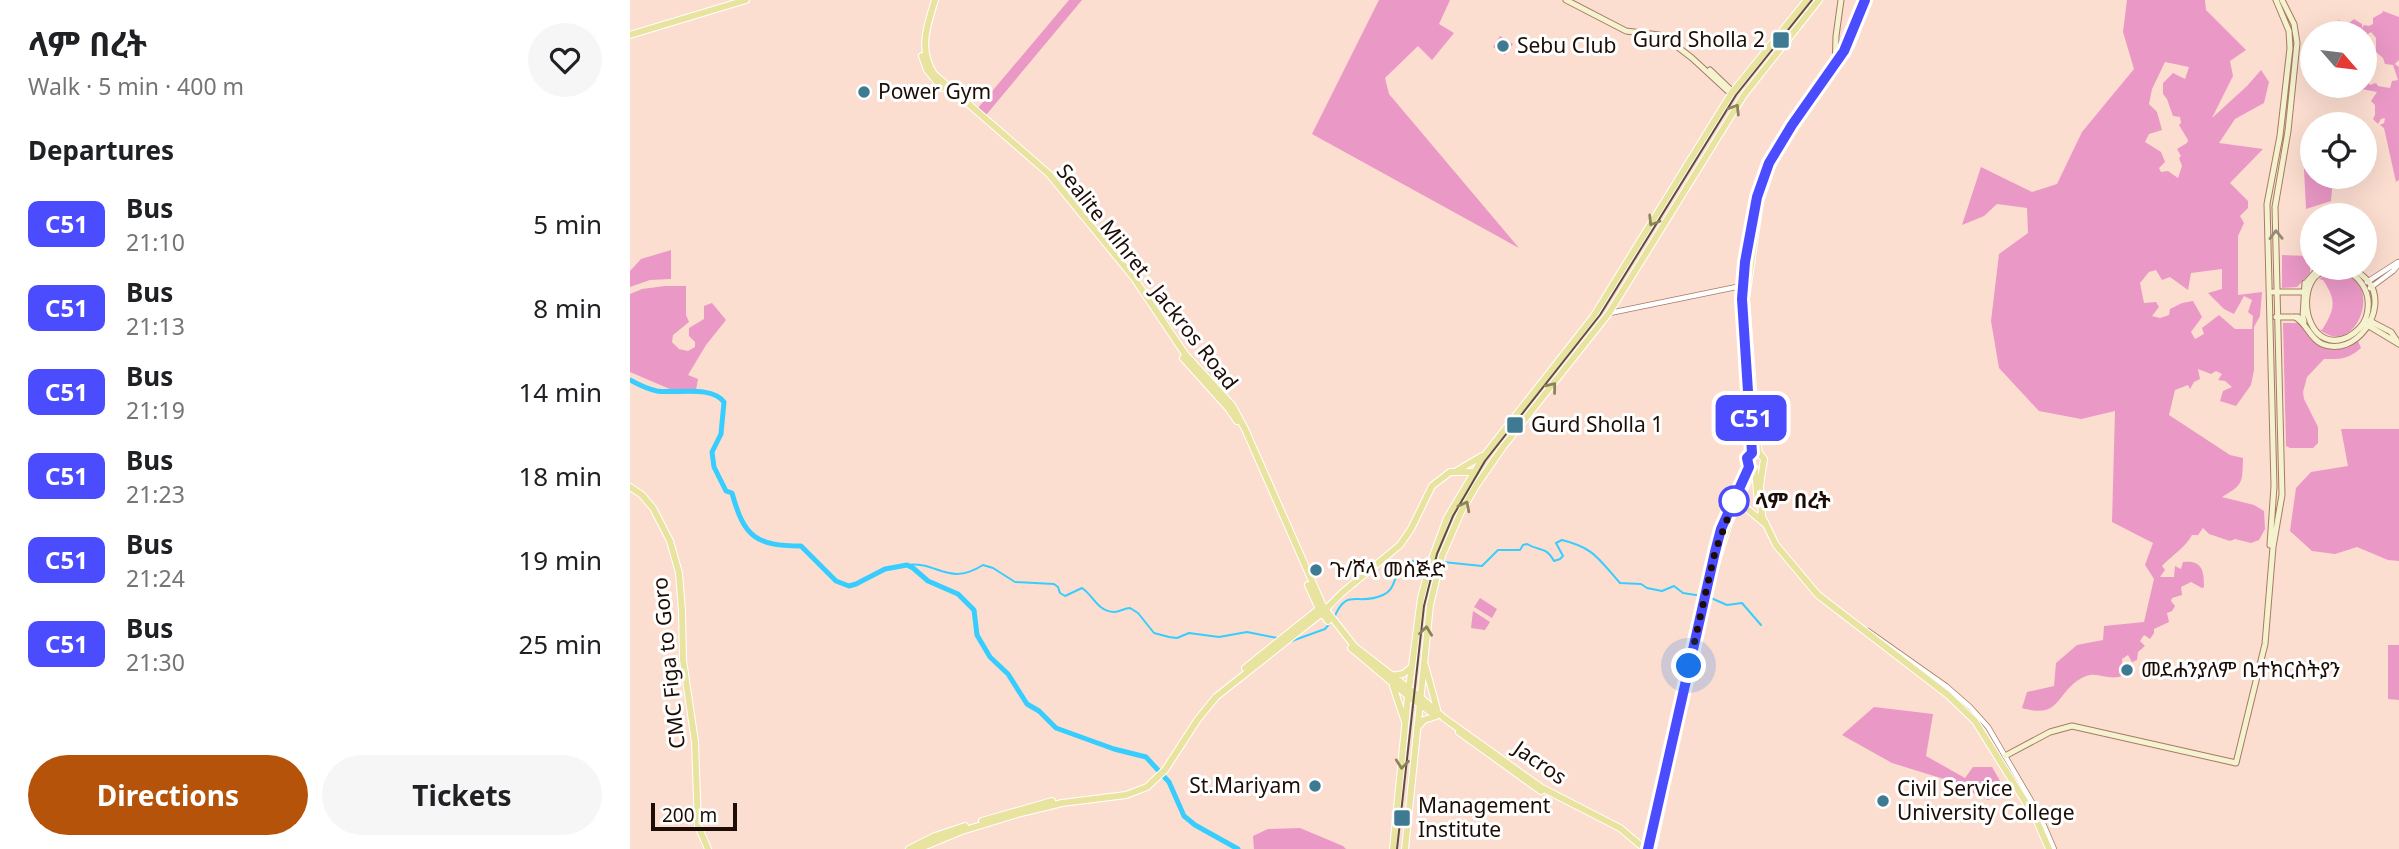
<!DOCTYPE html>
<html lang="en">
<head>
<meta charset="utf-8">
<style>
	:root { --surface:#fff; --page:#f6f6f6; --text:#202124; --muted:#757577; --accent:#b45309 }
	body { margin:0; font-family:"Noto Sans","Noto Sans Ethiopic",sans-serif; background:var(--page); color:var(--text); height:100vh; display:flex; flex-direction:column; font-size:26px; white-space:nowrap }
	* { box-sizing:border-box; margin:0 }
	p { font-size:23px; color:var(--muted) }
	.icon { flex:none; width:38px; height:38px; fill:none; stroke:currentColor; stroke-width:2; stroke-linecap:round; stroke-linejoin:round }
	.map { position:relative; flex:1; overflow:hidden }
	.details { display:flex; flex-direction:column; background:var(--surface); width:630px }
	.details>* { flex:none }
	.badge { padding:0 14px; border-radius:10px; font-size:24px; line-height:46px }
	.needle { width:46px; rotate:118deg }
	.tools { position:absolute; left:1670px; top:21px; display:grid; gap:14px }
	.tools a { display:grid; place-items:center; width:77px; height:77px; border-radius:50%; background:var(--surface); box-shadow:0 7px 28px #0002; font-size:35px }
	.scale { position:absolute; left:21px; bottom:18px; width:86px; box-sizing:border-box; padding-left:7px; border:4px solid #1d0d06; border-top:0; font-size:19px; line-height:24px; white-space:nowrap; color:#1d0d06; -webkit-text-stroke:5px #fff; paint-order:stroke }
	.you { position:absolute; width:35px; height:35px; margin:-18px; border:5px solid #fff; border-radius:50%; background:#1a73e8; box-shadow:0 0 0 10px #1a73e833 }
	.map>.badge { position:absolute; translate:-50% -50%; box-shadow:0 0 0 4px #fff }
	h2 { padding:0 28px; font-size:26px; line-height:63px }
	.round { display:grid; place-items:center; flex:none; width:74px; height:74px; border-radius:37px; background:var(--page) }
	.head { display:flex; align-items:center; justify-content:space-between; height:119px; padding:0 28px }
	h1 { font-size:33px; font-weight:700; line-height:52px }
	.primary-button { display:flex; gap:14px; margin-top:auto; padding:14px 28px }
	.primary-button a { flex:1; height:80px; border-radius:42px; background:var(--accent); color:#fff; font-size:28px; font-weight:700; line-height:80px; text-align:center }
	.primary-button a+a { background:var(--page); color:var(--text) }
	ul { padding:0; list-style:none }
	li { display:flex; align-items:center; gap:21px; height:84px; padding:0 28px }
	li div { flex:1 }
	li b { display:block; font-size:26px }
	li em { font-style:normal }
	li .badge { min-width:77px; font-weight:700; text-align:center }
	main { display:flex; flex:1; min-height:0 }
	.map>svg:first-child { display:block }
	.green { fill:#ea98c6; fill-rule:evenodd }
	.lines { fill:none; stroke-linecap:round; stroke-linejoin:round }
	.stream { stroke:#37cdfe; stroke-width:2 }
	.river { stroke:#37cdfe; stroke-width:5 }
	.tertiary-casing { stroke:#a77a66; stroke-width:6 }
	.secondary-casing { stroke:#a77a66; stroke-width:7 }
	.primary-casing { stroke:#fff; stroke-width:8 }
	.tertiary { stroke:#fff; stroke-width:4.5 }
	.secondary { stroke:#f4f2cf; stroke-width:5 }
	.primary { stroke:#e8e49f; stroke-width:6 }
	.tram { stroke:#614c43; stroke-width:2 }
	.oneway { stroke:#8d835a }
	.oneway2 { stroke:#938b75 }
	.line-casing { stroke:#fff; stroke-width:16 }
	.line { stroke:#4c4cff; stroke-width:10 }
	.walk { stroke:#1d0d06; stroke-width:7; stroke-dasharray:0 12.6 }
	.poi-dot { fill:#3e7b92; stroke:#fff; stroke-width:2.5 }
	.stop-dot { fill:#fff; stroke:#4c4cff; stroke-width:3.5 }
	.labels { text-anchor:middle; stroke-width:6; stroke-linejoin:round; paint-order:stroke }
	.poi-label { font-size:21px; fill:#1d0d06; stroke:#fff; text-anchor:start }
	.street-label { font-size:21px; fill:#1d0d06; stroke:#fff }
	.stop-label { font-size:21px; font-weight:bold; fill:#1d0d06; stroke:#fff; text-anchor:start }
</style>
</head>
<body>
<main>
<section class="details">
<div class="head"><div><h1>ላም በረት</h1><p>Walk · 5 min · 400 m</p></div><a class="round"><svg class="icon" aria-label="heart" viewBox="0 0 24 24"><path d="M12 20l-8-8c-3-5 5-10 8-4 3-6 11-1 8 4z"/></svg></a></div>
<h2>Departures</h2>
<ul>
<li><span class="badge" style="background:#4c4cff;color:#fff">C51</span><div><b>Bus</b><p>21:10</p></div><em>5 min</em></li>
<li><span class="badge" style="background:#4c4cff;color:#fff">C51</span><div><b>Bus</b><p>21:13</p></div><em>8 min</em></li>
<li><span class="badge" style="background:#4c4cff;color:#fff">C51</span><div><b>Bus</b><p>21:19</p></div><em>14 min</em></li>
<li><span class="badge" style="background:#4c4cff;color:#fff">C51</span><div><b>Bus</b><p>21:23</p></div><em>18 min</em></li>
<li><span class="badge" style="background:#4c4cff;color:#fff">C51</span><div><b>Bus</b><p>21:24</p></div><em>19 min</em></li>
<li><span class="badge" style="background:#4c4cff;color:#fff">C51</span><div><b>Bus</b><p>21:30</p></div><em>25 min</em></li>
</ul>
<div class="primary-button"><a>Directions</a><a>Tickets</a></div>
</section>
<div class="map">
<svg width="1769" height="849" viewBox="0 0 1769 849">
	<rect width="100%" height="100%" fill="#fcded0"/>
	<path class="green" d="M 439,0 L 452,0 L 356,115 L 348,108 Z
		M 749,0 L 820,0 L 809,24 L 824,33 L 802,60 L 788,46 L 755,78 L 759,94 L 889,248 L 682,134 Z
		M 1497,0 L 1575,0 L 1576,10 L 1616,50 L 1600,61 L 1603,76 L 1582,118 L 1617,86 L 1631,70 L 1639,82 L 1634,103 L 1605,119 L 1589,143 L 1633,149 L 1600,183 L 1618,201 L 1618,208 L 1610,216 L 1614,223 L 1608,236 L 1608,295 L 1632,292 L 1630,316 L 1624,327 L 1624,370 L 1621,385 L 1606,406 L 1590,401 L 1593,391 L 1602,387 L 1595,381 L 1588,380 L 1592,374 L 1586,371 L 1581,374 L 1568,369 L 1570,379 L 1564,382 L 1560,389 L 1558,385 L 1545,390 L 1539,415 L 1600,455 L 1613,458 C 1612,483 1614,484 1592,497 L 1624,505 L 1634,511 L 1635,529 L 1629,540 L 1621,543 L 1605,539 L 1600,541 L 1579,534 L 1573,528 L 1568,535 L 1562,535 C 1556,547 1541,556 1532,566 L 1535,570 L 1530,577 L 1544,577 L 1545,566 L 1551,569 L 1553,562 C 1572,560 1574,570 1574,587 L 1572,588 L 1561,582 L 1551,587 L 1552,595 L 1542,598 L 1541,601 L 1545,606 L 1542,611 L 1537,613 L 1539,622 L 1524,629 L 1524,633 L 1520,639 L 1514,635 L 1510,641 L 1515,646 L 1508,652 L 1507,660 L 1502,662 L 1498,655 L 1492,659 L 1493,675 C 1481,682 1468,671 1456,676 C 1424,690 1434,720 1392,708 L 1397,692 L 1424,686 L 1426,663 L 1447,645 L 1473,640 L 1474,626 L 1514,622 L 1524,579 L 1515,565 L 1523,543 L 1482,522 L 1485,411 L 1451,419 L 1409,411 L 1369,368 L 1361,321 L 1369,254 L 1398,233 L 1397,208 L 1367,204 L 1354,216 L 1332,225 L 1351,167 L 1402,192 L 1427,184 L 1452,132 L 1504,69 L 1493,32 ZM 1535,62 L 1559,67 L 1555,79 L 1543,73 L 1533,83 L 1533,94 L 1537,99 L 1543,116 L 1550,117 L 1551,123 L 1549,125 L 1558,140 L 1557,143 L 1547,149 L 1551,156 L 1549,158 L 1552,166 L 1548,178 L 1538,171 L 1531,172 L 1529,168 L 1535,162 L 1531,152 L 1515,142 L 1519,134 L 1532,130 L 1527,112 L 1519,104 L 1522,89 ZM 1592,269 L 1592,289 L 1578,293 L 1594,309 L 1604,314 L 1614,296 L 1622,300 L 1618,312 L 1623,316 L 1622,329 L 1605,329 L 1589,315 L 1572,328 L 1574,334 L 1565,339 L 1561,332 L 1572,317 L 1563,301 L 1552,303 L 1540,309 L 1539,315 L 1530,318 L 1522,316 L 1529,307 L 1526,302 L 1514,303 L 1510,283 L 1519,272 L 1526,270 L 1532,280 L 1540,277 L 1558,290 L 1561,273 Z
		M 1753,11 L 1769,17 L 1769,60 L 1765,64 L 1769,67 L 1769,180 L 1766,182 L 1754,128 L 1750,125 L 1754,123 L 1755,118 L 1751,119 L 1748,124 L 1743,119 L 1745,115 L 1745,105 L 1741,101 L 1747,92 L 1732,89 L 1736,80 L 1740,85 L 1746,83 L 1748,86 L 1760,88 L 1762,81 L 1768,80 L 1763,65 L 1755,64 L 1753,58 L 1746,52 L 1746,38 L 1741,32 L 1738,34 L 1739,41 L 1734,43 L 1734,33 L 1699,33 L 1705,31 L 1708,20 L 1718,24 L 1724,19 L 1732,24 L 1732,28 L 1734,25 L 1739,26 L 1743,24 L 1743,18 L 1752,13 Z
		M 870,36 L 883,44 L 875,55 L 863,47 Z
		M 1682,167 L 1682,177 L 1703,177 L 1701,201 L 1676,209 L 1674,169 Z
		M 41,250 L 41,279 L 20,280 L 0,287 L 0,271 L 11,259 Z
		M 1652,255 L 1681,256 L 1680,273 L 1667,287 L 1652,288 Z
		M 1699,272 C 1760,268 1729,363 1689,329 L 1692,330 C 1705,309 1707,301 1693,280 L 1689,279 Z
		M 35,286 L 56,286 L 56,315 L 59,322 L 43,335 L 42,342 L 49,349 L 58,351 L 65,347 L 65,342 L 59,336 L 59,328 L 74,319 L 74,306 L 82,303 L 96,320 L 76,345 L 58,375 L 68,379 L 66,390 L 42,390 L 0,372 L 0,294 L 12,289 Z
		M 1653,323 L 1668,323 C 1673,327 1675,332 1680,336 C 1696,349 1710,350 1728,341 L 1731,348 C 1717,360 1711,359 1694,359 L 1677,377 L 1673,392 L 1674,399 L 1688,427 L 1688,443 L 1683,448 L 1660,448 L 1656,446 Z
		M 1711,429 L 1769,429 L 1769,561 L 1758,560 L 1727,547 L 1705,554 L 1682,551 L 1660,531 L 1666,488 L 1681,472 L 1718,466 Z
		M 850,598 L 867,609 L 862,618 L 844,607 Z
		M 843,611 L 860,622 L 855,630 L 841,628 Z
		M 1758,645 L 1769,645 L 1769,700 L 1758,699 Z
		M 1244,707 L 1303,714 L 1296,756 L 1335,778 L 1343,767 L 1362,767 L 1376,791 L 1358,800 L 1317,780 L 1262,763 L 1212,735 Z
		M 670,828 L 713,846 L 716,849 L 624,849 L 623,836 L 638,829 Z"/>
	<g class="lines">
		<path class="stream" d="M 813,562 L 852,566 L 868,550 L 890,550 L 893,545 L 897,544 C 910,552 915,545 924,561 L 930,559 L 933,556 L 926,543 L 932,540 C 965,548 969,560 990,583 L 1011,584 L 1017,588 L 1032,591 L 1044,586 L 1053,593 L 1072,596
			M 277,565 C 308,561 318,587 353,565 L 363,568 L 385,582 L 424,584 L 428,587 L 430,593 L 435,596 L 452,588 C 464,596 467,611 484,612 C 490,612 494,608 500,608 L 508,613 L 524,633 L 539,637 L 547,638 L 559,633 L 589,637 L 617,632 L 647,638
			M 1081,598 L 1097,605 L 1112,603 L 1131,625
			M 704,618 C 717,586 727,607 753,595 C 764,590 762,583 768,574 C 772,568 779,563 785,560 L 797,561
			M 659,642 L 695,629 L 700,623"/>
		<path class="river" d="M 0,380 C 9,385 17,389 27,391 C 46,394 81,385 94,402 L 91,434 L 82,452 L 84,467 L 96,491 L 102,493 C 114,537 126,546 171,546 L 206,581 L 219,586 L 226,584 L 255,569 L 277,565 L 283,568 L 298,581 L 328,594 L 344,610 L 347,635 L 360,657 L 378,674 L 397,704 L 409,711 L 426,728 L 484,749 L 516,757 L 539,782 L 554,816 L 565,825 L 608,849"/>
		<g class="tertiary-casing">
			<path id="tertiary" d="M 1737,282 L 1768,262
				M 1740,288 L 1763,271 L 1769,264
				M 980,313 L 1116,285
				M 1238,631 L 1316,686 L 1340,707 L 1358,727 L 1409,814 L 1424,849"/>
		</g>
		<g class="secondary-casing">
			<path id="secondary" d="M 936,0 L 996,31 L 1029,35 L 1036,38 L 1062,58 L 1101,94
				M 1080,70 L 1103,92
				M 1205,70 L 1206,36 L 1211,0
				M 1703,268 C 1729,270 1744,293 1736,318 C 1733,326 1725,333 1718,337 C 1682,354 1666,302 1684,278 C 1689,272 1696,270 1703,268 Z
				M 1675,284 L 1689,268
				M 1643,292 L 1676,292
				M 1646,317 L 1668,317
				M 1665,317 C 1677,323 1679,338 1692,344 C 1725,358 1759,311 1739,282 C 1735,277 1728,272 1723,268
				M 1740,321 L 1761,332 L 1769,344
				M 1674,322 L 1673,317 L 1675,283
				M 1739,326 L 1769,344
				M 1640,545 L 1644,486 L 1637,204 L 1650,136 L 1660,48 L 1659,31 L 1646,0
				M 1375,756 L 1420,732 L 1442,726 L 1606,763 L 1635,644 L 1643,547 L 1652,495 L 1645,207 L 1658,131 L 1667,43 L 1664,24 L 1652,0"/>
		</g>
		<g class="primary-casing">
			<path id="primary" d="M 305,0 C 297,26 288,49 304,74 L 419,174 L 504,278 L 555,354 L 602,405 L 615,429 L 693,606 L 725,647 L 790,697 L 814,718 L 912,788 L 990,828 L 1015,849
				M 0,35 L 116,0
				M 292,56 L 297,70 L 312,88
				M 553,358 L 598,408 L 607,421
				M 1117,363 L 1112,299 L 1119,241
				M 1119,391 L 1122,453
				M 1125,469 L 1128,504
				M 825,472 L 852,456
				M 0,487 L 12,495 L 23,508 L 40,541 L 49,573 L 52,611 L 53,660 L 65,742 L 68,826 L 78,849
				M 1109,502 L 1134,523
				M 1131,514 L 1146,545 L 1188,595 L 1318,695 L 1345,721 L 1406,819 L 1419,849
				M 1132,515 L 1130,486 L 1134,459 L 1129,453 L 1127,440 L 1116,299 L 1130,202 L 1143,163 L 1159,136 L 1221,46 L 1239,0
				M 1086,564 L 1099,523 L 1123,470
				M 678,585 L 689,609 L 698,621
				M 1076,605 L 1083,575
				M 721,648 L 778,696 L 806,716
				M 795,665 L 807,709
				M 615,668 L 691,607
				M 762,676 L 773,674 L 782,667
				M 763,686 L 775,722
				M 787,728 L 794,720 L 806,716
				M 829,732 L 911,791
				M 352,821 L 422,801
				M 279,849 L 305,836 L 335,826
				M 288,849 L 332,831 L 391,813 L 432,803 L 496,795 L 517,787 L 535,770 L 568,719 L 586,697 L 692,613 L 713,592 L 770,545 L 781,529 L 802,486 L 820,472 L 843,472
				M 763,849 L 778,696 L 791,598 L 800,564 L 817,518 L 854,456 L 963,317 L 1101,94 L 1177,0
				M 775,849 L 800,605 L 812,556 L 831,512 L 846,486 L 873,447 L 979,313 L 1114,95 L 1189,0
				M 1018,849 L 1085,552 L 1092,529 L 1119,467
				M 1023,849 L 1034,797"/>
		</g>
		<use href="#tertiary" class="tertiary"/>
		<use href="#secondary" class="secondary"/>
		<use href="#primary" class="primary"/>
		<path class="tram" d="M 767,849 L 794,606 L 807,554 L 823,516 L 855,461 L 970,315 L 1106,95 L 1182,0"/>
	</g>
	<defs><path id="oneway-chevron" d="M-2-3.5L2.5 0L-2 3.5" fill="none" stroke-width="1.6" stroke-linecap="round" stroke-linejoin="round" transform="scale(1.75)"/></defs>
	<g class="oneway">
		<use href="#oneway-chevron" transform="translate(1105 109) rotate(-58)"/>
		<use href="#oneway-chevron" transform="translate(1023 221) rotate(122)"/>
		<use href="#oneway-chevron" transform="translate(922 387) rotate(-51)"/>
		<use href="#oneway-chevron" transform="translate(835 506) rotate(-63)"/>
		<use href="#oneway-chevron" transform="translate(796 631) rotate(-83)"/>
		<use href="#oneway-chevron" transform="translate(772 764) rotate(96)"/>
	</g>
	<use class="oneway2" href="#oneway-chevron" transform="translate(1646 235) rotate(-91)"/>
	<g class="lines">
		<g class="line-casing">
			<path id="line" d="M 1018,849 L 1085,552 L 1091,529 L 1119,467 L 1117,458 L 1122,453 L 1112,299 L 1115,262 L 1127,197 L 1139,163 L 1162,125 L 1214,51 L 1235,0"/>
		</g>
		<use href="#line" class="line"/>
		<path class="walk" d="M 1059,666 L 1085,552 L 1104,501"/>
	</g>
	<g class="poi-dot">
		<rect x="1142" y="31" width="18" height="18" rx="3.5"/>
		<circle cx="873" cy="46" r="7"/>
		<circle cx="234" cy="92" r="7"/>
		<rect x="876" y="416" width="18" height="18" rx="3.5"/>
		<circle cx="686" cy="570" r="7"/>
		<circle cx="1497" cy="670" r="7"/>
		<circle cx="685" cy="786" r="7"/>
		<circle cx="1253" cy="801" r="7"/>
		<rect x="763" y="809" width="18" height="18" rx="3.5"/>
	</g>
	<circle class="stop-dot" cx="1104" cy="501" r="14"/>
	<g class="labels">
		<g class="poi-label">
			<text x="1135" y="47" text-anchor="end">Gurd Sholla 2</text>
			<text x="887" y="53">Sebu Club</text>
			<text x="248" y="99">Power Gym</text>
			<text x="901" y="432">Gurd Sholla 1</text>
			<text x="700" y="577">ጉ/ሾላ መስጅድ</text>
			<text x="1511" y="677">መደሐንያለም ቤተክርስትያን</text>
			<text x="671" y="793" text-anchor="end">St.Mariyam</text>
			<text x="1267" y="796">Civil Service<tspan x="1267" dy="24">University College</tspan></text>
			<text x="788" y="813">Management<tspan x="788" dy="24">Institute</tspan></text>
		</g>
		<g class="street-label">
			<text transform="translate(517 277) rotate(52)" y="7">Sealite Mihret - Jackros Road</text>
			<text transform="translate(39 663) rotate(-96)" y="7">CMC Figa to Goro</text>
			<text transform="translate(910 763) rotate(35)" y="7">Jacros</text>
		</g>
		<g class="stop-label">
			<text x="1125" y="508">ላም በረት</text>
		</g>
	</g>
</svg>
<div class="tools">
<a><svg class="needle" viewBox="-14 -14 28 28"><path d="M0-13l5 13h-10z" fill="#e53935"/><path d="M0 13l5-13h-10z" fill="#757577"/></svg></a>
<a><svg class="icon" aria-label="locate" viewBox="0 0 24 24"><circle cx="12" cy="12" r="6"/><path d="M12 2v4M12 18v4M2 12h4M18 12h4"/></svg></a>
<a><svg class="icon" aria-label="layers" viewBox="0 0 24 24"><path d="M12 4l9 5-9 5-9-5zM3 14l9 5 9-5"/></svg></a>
</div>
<div class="scale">200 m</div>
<div class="you" style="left:1059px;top:666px"></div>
<b class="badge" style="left:1121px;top:418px;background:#4c4cff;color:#fff">C51</b>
</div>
</main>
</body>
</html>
